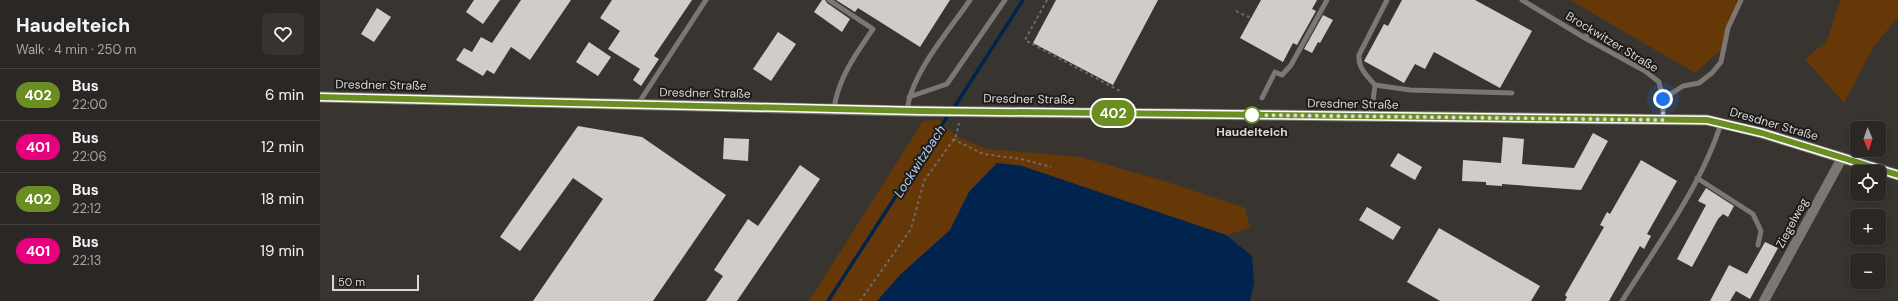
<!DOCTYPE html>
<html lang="en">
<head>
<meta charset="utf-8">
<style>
	:root { --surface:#2a2724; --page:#363331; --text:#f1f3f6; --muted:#a5a5a6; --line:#464441 }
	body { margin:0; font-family:"DM Sans",sans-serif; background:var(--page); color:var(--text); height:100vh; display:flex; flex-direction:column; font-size:15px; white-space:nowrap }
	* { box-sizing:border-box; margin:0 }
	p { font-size:13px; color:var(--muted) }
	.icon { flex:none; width:22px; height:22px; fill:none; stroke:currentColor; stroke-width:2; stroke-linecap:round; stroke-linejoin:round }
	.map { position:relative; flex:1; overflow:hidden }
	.drawer { display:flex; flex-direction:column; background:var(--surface); width:320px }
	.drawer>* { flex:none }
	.badge { padding:0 8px; border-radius:13px; font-size:14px; line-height:26px }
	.needle { width:26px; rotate:178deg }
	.buttons { position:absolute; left:1530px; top:121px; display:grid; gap:8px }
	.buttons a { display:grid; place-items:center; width:36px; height:36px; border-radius:6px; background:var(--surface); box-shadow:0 2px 6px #0003,0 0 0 1px var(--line); font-size:20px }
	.scale { position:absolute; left:12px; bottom:10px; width:87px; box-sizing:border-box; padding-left:4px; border:2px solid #dad8d6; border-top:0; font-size:11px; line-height:14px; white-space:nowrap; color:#dad8d6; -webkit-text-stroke:3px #1e1c1a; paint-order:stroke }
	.you { position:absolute; width:20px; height:20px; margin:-10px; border:3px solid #fff; border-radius:50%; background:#1a73e8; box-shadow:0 0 0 6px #1a73e833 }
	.map>.badge { position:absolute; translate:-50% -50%; box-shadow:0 0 0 2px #fff }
	.round { display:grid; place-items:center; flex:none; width:42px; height:42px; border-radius:6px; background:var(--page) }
	.overview { display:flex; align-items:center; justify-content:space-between; height:68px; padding:0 16px }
	h1 { font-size:19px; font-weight:800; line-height:30px }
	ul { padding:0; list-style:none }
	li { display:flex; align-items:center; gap:12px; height:52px; padding:0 16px; border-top:1px solid var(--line) }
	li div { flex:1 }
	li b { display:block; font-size:15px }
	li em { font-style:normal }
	li .badge { min-width:44px; font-weight:700; text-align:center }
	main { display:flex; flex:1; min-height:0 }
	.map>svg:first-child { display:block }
	.green { fill:#663807 }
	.water { fill:#00244d }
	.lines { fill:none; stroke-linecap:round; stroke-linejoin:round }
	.stream { stroke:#00244d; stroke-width:3.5 }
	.building { fill:#d2ccc8 }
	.path { stroke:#6e6b68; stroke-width:2; stroke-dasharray:3 3; stroke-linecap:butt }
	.service { stroke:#7c7773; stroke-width:5 }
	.minor { stroke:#7c7773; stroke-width:10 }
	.secondary { stroke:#7c7773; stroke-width:11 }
	.line-casing { stroke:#fff; stroke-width:9 }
	.line { stroke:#6b8e23; stroke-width:6 }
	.walk { stroke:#dad8d6; stroke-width:4; stroke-dasharray:0 7.2 }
	.stop-dot { fill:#fff; stroke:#6b8e23; stroke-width:2 }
	.labels { text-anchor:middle; stroke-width:4; stroke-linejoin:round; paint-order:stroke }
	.street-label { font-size:12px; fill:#dad8d6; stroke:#1e1c1a }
	.stop-label { font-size:12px; font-weight:bold; fill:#dad8d6; stroke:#1e1c1a }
	.water-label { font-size:13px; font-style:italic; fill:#b7d2f4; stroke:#1e1c1a }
</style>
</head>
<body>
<main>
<section class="drawer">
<div class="overview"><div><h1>Haudelteich</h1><p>Walk · 4 min · 250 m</p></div><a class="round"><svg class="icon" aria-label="heart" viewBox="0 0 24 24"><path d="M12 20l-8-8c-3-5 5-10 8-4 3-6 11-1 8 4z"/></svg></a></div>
<ul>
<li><span class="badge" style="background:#6b8e23;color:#fff">402</span><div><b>Bus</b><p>22:00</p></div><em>6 min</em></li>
<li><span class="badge" style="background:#e6007e;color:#fff">401</span><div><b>Bus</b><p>22:06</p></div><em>12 min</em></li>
<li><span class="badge" style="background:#6b8e23;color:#fff">402</span><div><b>Bus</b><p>22:12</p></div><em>18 min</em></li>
<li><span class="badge" style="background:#e6007e;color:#fff">401</span><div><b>Bus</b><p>22:13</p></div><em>19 min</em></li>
</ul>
</section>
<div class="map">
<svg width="1578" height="301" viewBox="0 0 1578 301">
	<rect width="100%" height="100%" fill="#383430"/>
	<path class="green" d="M 1250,0 L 1421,0 L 1408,28 L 1405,46 L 1375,73 Z
		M 1520,0 L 1578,0 L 1578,17 L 1553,48 L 1524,103 L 1485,59 L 1507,41 Z
		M 619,120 L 636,136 L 667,149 L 761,157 L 844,181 L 925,208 L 930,228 L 906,235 L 702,166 L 677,163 L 649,192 L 630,230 L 580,275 L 557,301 L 489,301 L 603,121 Z"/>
	<path class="water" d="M 677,163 L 702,166 L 906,235 L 932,256 L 934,283 L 930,301 L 557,301 L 580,275 L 630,230 L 649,192 Z"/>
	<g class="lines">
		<path class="stream" d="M 633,109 L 703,0
			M 508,301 L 629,114"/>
	</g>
	<path class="building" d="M 154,0 L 180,0 L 163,24 L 146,12 Z
		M 201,0 L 251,0 L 210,60 L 191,47 L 174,74 L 167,70 L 163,76 L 136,60 L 144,48 L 152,52 L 161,37 L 172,43 Z
		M 292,0 L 372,0 L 334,56 L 339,59 L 321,86 L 313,80 L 320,69 L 288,49 L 300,31 L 280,18 Z
		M 502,0 L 505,0 L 507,3 L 530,19 L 522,32 L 494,12 Z
		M 516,0 L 630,0 L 600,47 L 538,8 L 535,12 Z
		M 736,0 L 838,0 L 793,85 L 713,43 Z
		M 941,0 L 997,0 L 992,9 L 996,11 L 977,45 L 973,43 L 963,62 L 920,38 Z
		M 1082,0 L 1155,0 L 1212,31 L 1180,88 L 1114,52 L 1105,69 L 1095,64 L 1084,83 L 1044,61 L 1064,24 L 1068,26 Z
		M 57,8 L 71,17 L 54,42 L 41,34 Z
		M 1003,15 L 1013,20 L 1000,43 L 998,42 L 992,53 L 984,49 Z
		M 458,32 L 476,44 L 451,81 L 433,69 Z
		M 269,42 L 291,57 L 278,76 L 256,62 Z
		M 258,126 L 322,137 L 406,195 L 333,301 L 213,301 L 283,199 L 253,178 L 200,251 L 180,237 Z
		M 1273,133 L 1288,141 L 1261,190 L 1182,184 L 1182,186 L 1166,185 L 1166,182 L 1142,181 L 1143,160 L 1181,163 L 1183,137 L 1204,139 L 1202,164 L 1254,168 Z
		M 404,138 L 429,139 L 428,161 L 403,159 Z
		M 1078,153 L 1102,167 L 1095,180 L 1070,166 Z
		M 1321,160 L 1357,181 L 1327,234 L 1331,236 L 1324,249 L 1320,246 L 1289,301 L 1245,301 L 1247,297 L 1245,295 L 1284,227 L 1280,225 L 1287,212 L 1290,214 Z
		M 480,165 L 500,179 L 417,301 L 386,301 L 403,276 L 394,270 L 428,219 L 438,226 Z
		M 1386,188 L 1414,206 L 1408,217 L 1403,214 L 1398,219 L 1372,267 L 1357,259 L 1386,205 L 1378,201 Z
		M 1047,207 L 1081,227 L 1073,240 L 1039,220 Z
		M 1119,228 L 1220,286 L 1211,301 L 1120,301 L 1087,282 Z
		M 1445,242 L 1458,248 L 1430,299 L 1416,291 L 1410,301 L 1390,301 L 1409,265 L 1427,274 Z"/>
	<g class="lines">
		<path class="path" d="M 727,0 L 705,40 L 802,92
			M 916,11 L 931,18
			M 633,139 L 663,154 L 701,159 L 731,167
			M 540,301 L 591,229 L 604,181 L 636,136 L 639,123"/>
		<path class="service" d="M 509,0 L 553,29 C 536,54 518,78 514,109
			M 1202,0 L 1265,38 L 1325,71 L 1339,82 L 1343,99 L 1343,120
			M 1265,38 L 1270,30
			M 1055,85 L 1090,90 L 1192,93
			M 589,97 L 627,84 L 685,0
			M 942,98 L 955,72 L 962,75 L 971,65 L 1007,0
			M 1343,99 L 1363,86 L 1379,83 L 1392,73 L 1401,62 L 1408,28 L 1421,0
			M 318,104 L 386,0
			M 587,111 C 591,73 629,31 650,0
			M 1051,116 L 1055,85 C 1046,75 1038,68 1039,55 L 1067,0
			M 1377,178 L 1433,214 L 1441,231 L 1438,245
			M 1302,301 C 1336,247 1383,183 1401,123"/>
		<path class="minor" d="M 1444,301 L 1522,158"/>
		<path class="secondary" d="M 0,97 L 587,111 L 1387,120 L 1442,133 L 1578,175"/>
	</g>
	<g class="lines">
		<g class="line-casing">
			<path id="line" d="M 0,97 L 599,111 L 1387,120 L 1442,133 L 1578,175"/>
		</g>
		<use href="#line" class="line"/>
		<path class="walk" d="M 932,115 L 1343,120 L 1343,99"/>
	</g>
	<circle class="stop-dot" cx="932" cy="115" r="8"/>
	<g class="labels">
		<g class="street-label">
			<text transform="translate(1292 42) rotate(31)" y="4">Brockwitzer Straße</text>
			<text transform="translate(61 85) rotate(1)" y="4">Dresdner Straße</text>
			<text transform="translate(385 93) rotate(1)" y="4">Dresdner Straße</text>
			<text transform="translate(709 99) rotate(1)" y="4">Dresdner Straße</text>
			<text transform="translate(1033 104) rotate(1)" y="4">Dresdner Straße</text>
			<text transform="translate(1454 124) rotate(16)" y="4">Dresdner Straße</text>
			<text transform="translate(1472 223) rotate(-62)" y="4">Ziegelweg</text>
		</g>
		<g class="stop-label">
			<text x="932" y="136">Haudelteich</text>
		</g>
		<g class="water-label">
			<text transform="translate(599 161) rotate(-57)" y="5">Lockwitzbach</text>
		</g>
	</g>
</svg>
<div class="buttons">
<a><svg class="needle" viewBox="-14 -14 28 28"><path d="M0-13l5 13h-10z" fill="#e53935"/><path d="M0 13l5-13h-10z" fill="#a5a5a6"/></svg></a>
<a><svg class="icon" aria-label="locate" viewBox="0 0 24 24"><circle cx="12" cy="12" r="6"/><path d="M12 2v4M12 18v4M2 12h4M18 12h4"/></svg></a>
<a>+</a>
<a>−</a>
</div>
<div class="scale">50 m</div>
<div class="you" style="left:1343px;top:99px"></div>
<b class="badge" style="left:793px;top:113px;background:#6b8e23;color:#fff">402</b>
</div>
</main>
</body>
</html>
